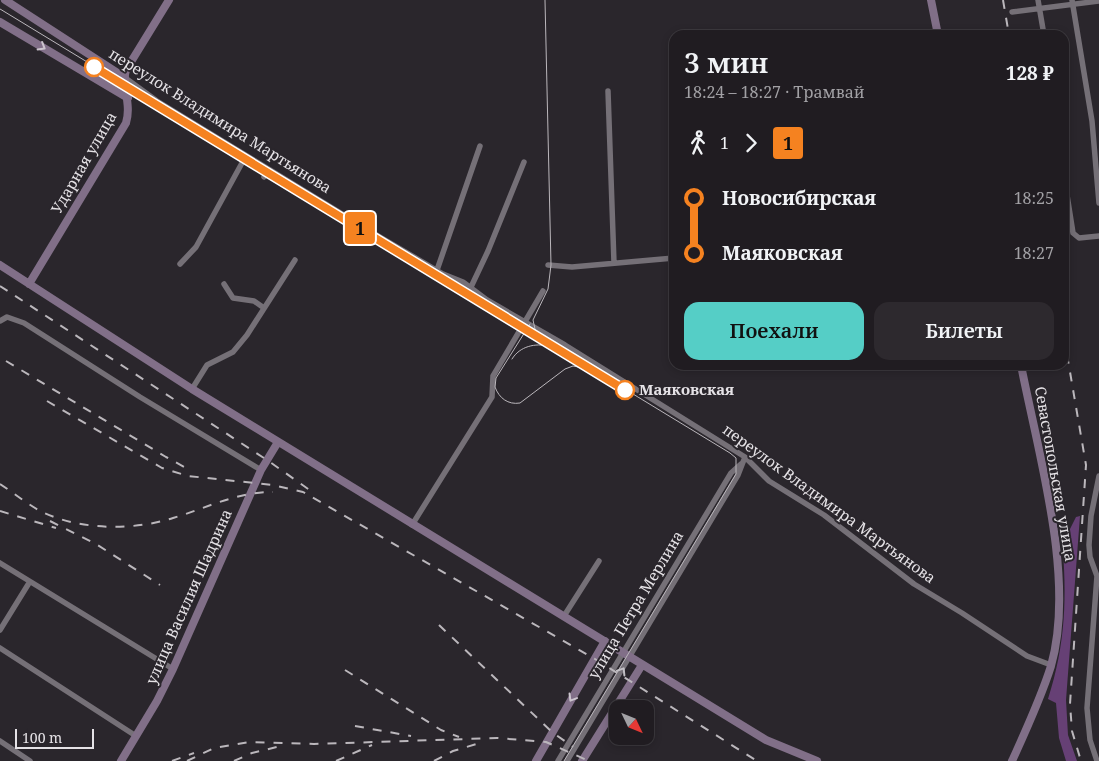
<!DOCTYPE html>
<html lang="ru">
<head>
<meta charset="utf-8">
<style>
	:root { --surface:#201c21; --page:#2d292e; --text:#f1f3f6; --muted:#a2a1a5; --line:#3d3a3f; --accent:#55cec6 }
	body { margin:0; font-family:"Noto Serif",serif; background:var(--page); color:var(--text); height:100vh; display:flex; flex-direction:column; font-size:19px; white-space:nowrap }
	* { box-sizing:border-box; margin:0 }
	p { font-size:16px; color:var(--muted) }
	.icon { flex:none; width:28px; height:28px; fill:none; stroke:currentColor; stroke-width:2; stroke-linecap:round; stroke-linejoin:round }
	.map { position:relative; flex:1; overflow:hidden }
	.panel { position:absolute; left:669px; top:30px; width:400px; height:340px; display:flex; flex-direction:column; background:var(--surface); border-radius:15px; box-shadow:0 2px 8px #0003,0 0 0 1px var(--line) }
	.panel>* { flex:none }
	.badge { padding:0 10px; border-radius:4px; font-size:18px; line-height:32px }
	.needle { width:32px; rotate:133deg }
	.buttons { position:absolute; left:609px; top:700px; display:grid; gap:10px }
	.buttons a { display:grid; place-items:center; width:45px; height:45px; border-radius:10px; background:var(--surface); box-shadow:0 2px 8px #0003,0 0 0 1px var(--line); font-size:25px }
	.scale { position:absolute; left:15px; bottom:12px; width:79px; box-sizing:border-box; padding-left:5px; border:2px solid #e5e2e6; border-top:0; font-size:14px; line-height:18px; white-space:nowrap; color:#e5e2e6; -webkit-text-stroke:4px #2a262c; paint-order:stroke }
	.map>.badge { position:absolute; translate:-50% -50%; box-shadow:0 0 0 2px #fff }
	.legs { display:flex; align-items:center; gap:8px; height:55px; padding:0 15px; font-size:16px }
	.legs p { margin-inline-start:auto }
	.head { display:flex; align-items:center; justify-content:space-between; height:85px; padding:0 15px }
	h1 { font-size:28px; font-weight:600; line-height:38px }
	.primary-button { display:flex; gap:10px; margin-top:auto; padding:10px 15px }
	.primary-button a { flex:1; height:58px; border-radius:15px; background:var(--accent); color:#111; font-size:20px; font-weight:600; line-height:58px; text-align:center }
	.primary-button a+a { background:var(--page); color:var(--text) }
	ul { padding:0 15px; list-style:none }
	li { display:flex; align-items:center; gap:18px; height:55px; font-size:19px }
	li i { display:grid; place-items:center; width:8px; height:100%; margin:0 6px; background:currentColor }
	li i::after { content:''; width:12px; height:12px; margin:-6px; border:4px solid; border-radius:50%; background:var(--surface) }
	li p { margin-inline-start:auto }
	li:first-child i { background:linear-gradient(#0000 50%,currentColor 0) }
	li:last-child i { background:linear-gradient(currentColor 50%,#0000 0) }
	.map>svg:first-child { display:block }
	.forest { fill:#664075 }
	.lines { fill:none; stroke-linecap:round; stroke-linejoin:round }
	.street { stroke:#757077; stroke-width:5.5 }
	.secondary { stroke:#816f88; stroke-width:8 }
	.tram { stroke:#bbb7bc; stroke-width:1 }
	.rail { stroke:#bbb7bc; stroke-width:2; stroke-dasharray:9 9; stroke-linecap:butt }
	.oneway { stroke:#ccc5ce }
	.oneway2 { stroke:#c3c0c5 }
	.line-1-casing { stroke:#fff; stroke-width:11 }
	.line-1 { stroke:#f58220; stroke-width:8 }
	.stop-1-dot { fill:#fff; stroke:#f58220; stroke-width:2.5 }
	.labels { text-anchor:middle; stroke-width:4; stroke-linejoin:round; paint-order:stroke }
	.street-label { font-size:15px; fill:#e5e2e6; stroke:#2a262c }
	.stop-label { font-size:15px; font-weight:bold; fill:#e5e2e6; stroke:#2a262c; text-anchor:start }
</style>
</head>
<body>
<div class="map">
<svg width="1099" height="761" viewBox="0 0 1099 761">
	<rect width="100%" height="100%" fill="#2a262c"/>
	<path class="forest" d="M 1080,516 L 1066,700 L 1068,735 L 1077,761 L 1066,761 L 1059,738 L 1056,703 L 1048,699 C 1066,643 1067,596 1062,539 L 1066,537 L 1076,517 Z"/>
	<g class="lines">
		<path class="street" d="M 1038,0 L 1044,35
			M 1072,0 L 1092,121 L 1099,203
			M 1012,12 L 1099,1
			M 124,77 L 157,101 L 380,237 L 443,274 L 463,282 L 487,300 L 565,345 L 745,457 L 769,481 L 824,515 L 914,584 L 962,613 L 1027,656 L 1051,665
			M 608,91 L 614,263
			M 1064,176 L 1073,233 L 1079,238 L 1099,236
			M 264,177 L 270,170
			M 180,264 L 196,247 L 242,163
			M 548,265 L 572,267 L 674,258
			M 437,270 L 480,146
			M 224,284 L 233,298 L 254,301 L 264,308
			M 471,287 L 488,251 L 524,162
			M 0,321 L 7,317 L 24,323 L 140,397 L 261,470
			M 192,389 L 207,365 L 233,352 L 247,335 L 295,260
			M 412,525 L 492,397 L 493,376 L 543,291
			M 0,563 L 173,669
			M 564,616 L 599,561
			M 0,630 L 29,583
			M 0,648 L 136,736
			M 0,741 L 30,761
			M 558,761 L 731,473 L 741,464
			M 567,761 L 738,475 L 745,457
			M 1097,761 L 1090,740 L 1087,708 L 1097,576 L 1090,557 L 1089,545 L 1091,516 L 1099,476"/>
		<path class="secondary" d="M 5,0 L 124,77
			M 931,0 L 938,35
			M 0,22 L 128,98
			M 0,265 L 192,389 L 766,740 L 817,761
			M 29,284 L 126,123 C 132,104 121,85 126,70 L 169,0
			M 121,761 L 157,701 L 173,669 L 261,470 L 278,442
			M 536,761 L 605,641
			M 582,761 L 642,665
			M 1012,761 C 1026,730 1041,698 1051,666 C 1076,579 1038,453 1021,365"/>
		<path class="tram" d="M 0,9 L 730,453 L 736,458 L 736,474 L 564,761
			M 530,324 L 496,378 L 495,387 C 499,398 508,405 520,403 L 565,369 L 573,366 L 584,368
			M 537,338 L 533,320 L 548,289 L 551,265 L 545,0
			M 512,359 C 520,346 535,343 549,346"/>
		<path class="rail" d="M 1003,0 L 1009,35
			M 0,286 L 267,460 L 311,491
			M 1064,337 L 1086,465 L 1070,704 L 1072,731 L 1081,761
			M 6,361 L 166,457 L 188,469
			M 47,401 L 162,468 L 188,476 L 273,485 L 303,492 L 595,659 L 757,761
			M 0,484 C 14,493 27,504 42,512 C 80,530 132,531 173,518 C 207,508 236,492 273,492
			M 0,511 L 56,528
			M 50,521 L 96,544 L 160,585
			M 439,625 L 552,732 L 573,747
			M 345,670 L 441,730 L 459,737
			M 355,726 L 411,736
			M 172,761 L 194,753
			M 187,761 L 214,748 L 249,742 L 314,744 L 497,738 L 546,742 L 589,761
			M 234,761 L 252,753 L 277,747
			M 336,761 L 372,745
			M 434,761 L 453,751 L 480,743"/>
	</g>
	<defs><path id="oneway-chevron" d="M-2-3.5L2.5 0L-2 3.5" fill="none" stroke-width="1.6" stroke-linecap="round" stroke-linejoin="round" transform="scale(1.25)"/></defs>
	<g class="oneway">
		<use href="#oneway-chevron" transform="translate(42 47) rotate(31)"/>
		<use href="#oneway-chevron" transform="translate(572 698) rotate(121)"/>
	</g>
	<use class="oneway2" href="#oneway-chevron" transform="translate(622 671) rotate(-58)"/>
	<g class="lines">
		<g class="line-1-casing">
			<path id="line-1" d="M 94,67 L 625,390"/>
		</g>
		<use href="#line-1" class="line-1"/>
	</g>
	<g class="stop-1-dot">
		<circle cx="94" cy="67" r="9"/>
		<circle cx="625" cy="390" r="9"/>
	</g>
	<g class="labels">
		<g class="street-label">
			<text transform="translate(220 121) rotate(32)" y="5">переулок Владимира Мартьянова</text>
			<text transform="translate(84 163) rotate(-60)" y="5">Ударная улица</text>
			<text transform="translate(1055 474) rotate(80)" y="5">Севастопольская улица</text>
			<text transform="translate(829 504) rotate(36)" y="5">переулок Владимира Мартьянова</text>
			<text transform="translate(189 597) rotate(-66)" y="5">улица Василия Шадрина</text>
			<text transform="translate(636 605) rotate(-59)" y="5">улица Петра Мерлина</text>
		</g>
		<g class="stop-label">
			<text x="639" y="395">Маяковская</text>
		</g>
	</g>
</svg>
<div class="buttons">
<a><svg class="needle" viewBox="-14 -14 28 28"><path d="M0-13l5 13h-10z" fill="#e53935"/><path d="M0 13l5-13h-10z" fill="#a2a1a5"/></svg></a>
</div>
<div class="scale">100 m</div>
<b class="badge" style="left:360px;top:228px;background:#f58220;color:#111">1</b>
<section class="panel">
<div class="head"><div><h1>3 мин</h1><p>18:24 – 18:27 · Трамвай</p></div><b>128 ₽</b></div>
<div class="legs"><svg class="icon" aria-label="walk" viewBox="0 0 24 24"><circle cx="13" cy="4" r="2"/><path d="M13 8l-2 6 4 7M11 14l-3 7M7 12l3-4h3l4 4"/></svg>1<svg class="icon" aria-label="forward" viewBox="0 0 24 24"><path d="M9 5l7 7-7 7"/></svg><b class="badge" style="background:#f58220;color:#111">1</b></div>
<ul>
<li><i style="color:#f58220"></i><b>Новосибирская</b><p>18:25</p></li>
<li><i style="color:#f58220"></i><b>Маяковская</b><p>18:27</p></li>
</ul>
<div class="primary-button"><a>Поехали</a><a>Билеты</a></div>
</section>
</div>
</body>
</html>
